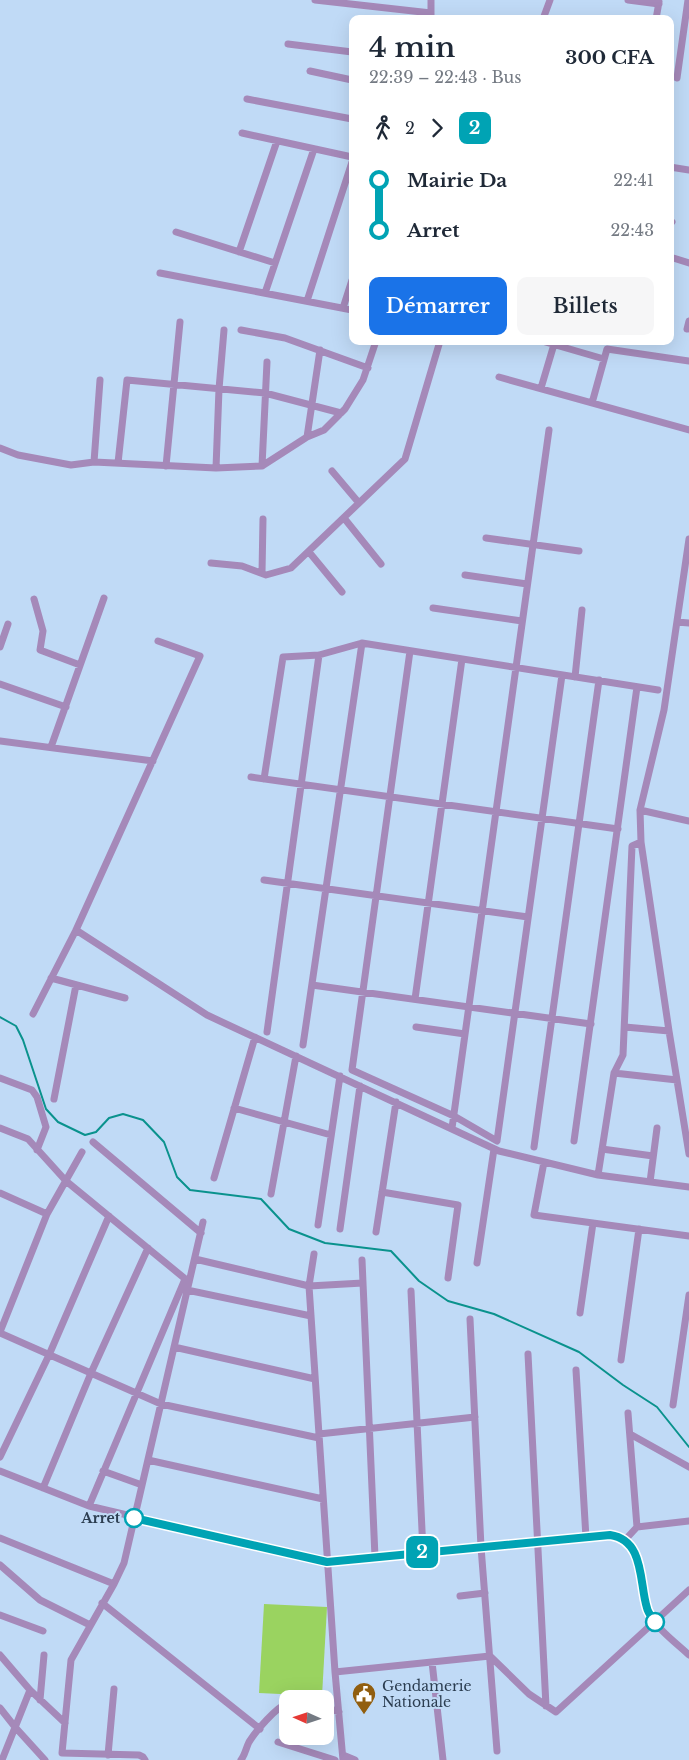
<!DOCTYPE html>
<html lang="fr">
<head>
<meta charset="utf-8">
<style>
	:root { --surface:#fff; --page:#f6f6f7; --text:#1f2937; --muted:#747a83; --accent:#1a73e8 }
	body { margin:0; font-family:"Libre Baskerville",serif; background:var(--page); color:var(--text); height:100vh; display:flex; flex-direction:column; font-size:19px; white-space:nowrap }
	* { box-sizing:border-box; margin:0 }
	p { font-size:16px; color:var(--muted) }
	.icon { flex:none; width:28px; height:28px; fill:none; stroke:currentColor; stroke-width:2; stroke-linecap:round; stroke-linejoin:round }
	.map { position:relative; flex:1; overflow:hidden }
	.side { position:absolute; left:349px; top:15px; width:325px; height:330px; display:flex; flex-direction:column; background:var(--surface); border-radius:10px; box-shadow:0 5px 20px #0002 }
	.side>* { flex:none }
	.badge { padding:0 10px; border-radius:8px; font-size:18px; line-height:32px }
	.needle { width:32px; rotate:273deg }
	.controls { position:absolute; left:279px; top:1690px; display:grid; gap:10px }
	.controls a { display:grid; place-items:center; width:55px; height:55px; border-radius:10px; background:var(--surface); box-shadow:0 5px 20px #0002; font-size:25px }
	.map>.badge { position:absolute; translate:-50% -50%; box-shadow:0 0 0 2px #fff }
	.legs { display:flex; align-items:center; gap:8px; height:55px; padding:0 20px; font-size:16px }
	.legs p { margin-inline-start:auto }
	.summary { display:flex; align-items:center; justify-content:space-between; height:85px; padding:0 20px }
	h1 { font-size:28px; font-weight:600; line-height:38px }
	.action { display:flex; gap:10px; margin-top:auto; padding:10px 20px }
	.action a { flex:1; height:58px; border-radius:10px; background:var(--accent); color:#fff; font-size:20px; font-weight:600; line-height:58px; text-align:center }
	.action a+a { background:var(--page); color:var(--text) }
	ul { padding:0 20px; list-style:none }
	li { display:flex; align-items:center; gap:18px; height:50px; font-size:19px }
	li i { display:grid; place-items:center; width:8px; height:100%; margin:0 6px; background:currentColor }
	li i::after { content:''; width:12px; height:12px; margin:-6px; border:4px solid; border-radius:50%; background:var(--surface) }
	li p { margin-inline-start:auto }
	li:first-child i { background:linear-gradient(#0000 50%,currentColor 0) }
	li:last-child i { background:linear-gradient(currentColor 50%,#0000 0) }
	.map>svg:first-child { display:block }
	.green { fill:#9ad360 }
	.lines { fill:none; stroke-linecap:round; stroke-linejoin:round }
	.stream { stroke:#0a928d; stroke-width:2 }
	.minor { stroke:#a589b9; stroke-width:7 }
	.line-1-casing { stroke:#fff; stroke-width:11 }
	.line-1 { stroke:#00a3b4; stroke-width:8 }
	.stop-1-dot { fill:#fff; stroke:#00a3b4; stroke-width:2.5 }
	.labels { text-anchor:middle; stroke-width:4; stroke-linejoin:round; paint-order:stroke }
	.stop-label { font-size:14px; font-weight:bold; fill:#2b3d50; stroke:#c0daf6; text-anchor:end }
	.poi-label { font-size:14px; fill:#2b3d50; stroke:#c0daf6; text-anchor:start }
</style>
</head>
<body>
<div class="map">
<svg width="689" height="1760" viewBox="0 0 689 1760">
	<rect width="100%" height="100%" fill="#c0daf6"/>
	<path class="green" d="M 264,1604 L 327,1607 L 322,1696 L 259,1693 Z"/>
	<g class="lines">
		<path class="stream" d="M 0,1017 L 16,1026 L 23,1040 L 46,1109 L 58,1122 L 85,1135 L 96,1132 L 109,1118 L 123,1114 L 143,1120 L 164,1142 L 177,1177 L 190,1190 L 261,1199 L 289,1229 L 325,1243 L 391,1251 L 419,1281 L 448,1301 L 494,1314 L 579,1352 L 623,1385 L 657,1407 L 689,1447"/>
		<path class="minor" d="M 315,0 L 431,13
			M 628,0 L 659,4
			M 431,19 L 431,0
			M 543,19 L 550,0
			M 656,19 L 659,2
			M 288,44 L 352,52
			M 310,71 L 352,80
			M 677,78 L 688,0
			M 247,99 L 352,119
			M 242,133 L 352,157
			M 670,167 L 689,170
			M 670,221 L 672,222
			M 176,232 L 275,263
			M 239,252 L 277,141
			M 670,257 L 689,263
			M 160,273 L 352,310
			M 265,293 L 314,149
			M 307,301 L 352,162
			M 343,308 L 352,280
			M 687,329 L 689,321
			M 241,330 L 285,338 L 368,368
			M 542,341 L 604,359
			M 499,377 L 689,430
			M 541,388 L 555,341
			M 592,403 L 607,349 L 689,361
			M 307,437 L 320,350
			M 0,448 L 18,455 L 71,465 L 94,462 L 216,468 L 262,466 L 307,437 L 324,430 L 345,409 L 363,380 L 376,341
			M 94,462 L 100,380
			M 118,463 L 127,380 L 265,393 L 341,413
			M 166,466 L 180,322
			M 262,466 L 267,362
			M 216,468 L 219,389 L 224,330
			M 332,471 L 359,503
			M 344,518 L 381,564
			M 486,538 L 579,551
			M 689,539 L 664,710 L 640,810 L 641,842 L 669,1031 L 689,1154
			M 309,552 L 342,592
			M 211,563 L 242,566 L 266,575 L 291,568 L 405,459 L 440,341
			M 262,573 L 263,519
			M 465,575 L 527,584
			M 34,599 L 43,631 L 40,650 L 80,665
			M 433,608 L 522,621
			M 677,622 L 689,623
			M 0,647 L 8,624
			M 410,651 L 352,1070 L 454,1116 L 497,1141 L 562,675
			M 575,677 L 582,610
			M 0,684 L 66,707
			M 0,741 L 153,761
			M 51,747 L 104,598
			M 251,777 L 618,829
			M 264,779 L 283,657 L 319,655 L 362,643 L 658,690
			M 640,810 L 689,821
			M 264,880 L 528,917
			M 76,930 L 207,1015 L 499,1151 L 598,1175 L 689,1187
			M 51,978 L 125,998
			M 312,985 L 591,1024
			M 415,999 L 462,659
			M 33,1014 L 76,930 L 200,656 L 158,641
			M 416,1027 L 465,1034
			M 625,1027 L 669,1031
			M 267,1032 L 319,655
			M 303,1045 L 362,643
			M 614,1073 L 677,1080
			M 0,1078 L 32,1090 L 37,1097 L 46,1127 L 37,1150
			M 54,1099 L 76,985
			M 234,1108 L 331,1135
			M 0,1128 L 28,1139 L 66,1181 L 189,1282
			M 452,1128 L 549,430
			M 574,1141 L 637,687
			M 93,1142 L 201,1233
			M 534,1147 L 599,680
			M 602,1149 L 653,1156
			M 544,1162 L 534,1215 L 689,1236
			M 598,1175 L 614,1073 L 623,1055 L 632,846 L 641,842
			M 214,1178 L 255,1037
			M 650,1182 L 657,1128
			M 382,1192 L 458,1205 L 448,1278
			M 0,1193 L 47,1214
			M 271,1194 L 296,1056
			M 318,1225 L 340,1076
			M 340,1229 L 360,1086
			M 376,1232 L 396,1102
			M 314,1254 L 309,1286 L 335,1672 L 343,1760
			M 195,1259 L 309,1286 L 363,1283
			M 362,1260 L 375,1557
			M 477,1263 L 494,1149
			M 187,1290 L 311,1316
			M 411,1291 L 423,1552
			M 580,1313 L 593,1223
			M 470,1319 L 481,1547 L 497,1751
			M 0,1332 L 47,1214 L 82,1152
			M 0,1333 L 161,1404 L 319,1438
			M 174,1347 L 315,1379
			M 528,1354 L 546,1706
			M 621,1360 L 639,1229
			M 576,1370 L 586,1538
			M 673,1405 L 689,1295
			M 628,1413 L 637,1527
			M 319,1434 L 475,1417
			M 630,1434 L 689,1467
			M 0,1457 L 49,1355 L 109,1216
			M 148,1460 L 323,1499
			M 0,1471 L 89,1506 L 327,1562 L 610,1535 C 646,1541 637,1584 647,1609 C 654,1627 675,1642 689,1655
			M 103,1471 L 142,1485
			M 43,1488 L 91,1373 L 148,1248
			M 89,1506 L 185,1279
			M 0,1538 L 114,1584
			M 625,1540 L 637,1527 L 689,1521
			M 0,1565 L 40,1600 L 90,1625
			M 460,1596 L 485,1593
			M 102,1603 L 260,1729
			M 0,1615 L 43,1631
			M 0,1655 L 30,1690 L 65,1723
			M 432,1662 L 443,1760
			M 335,1672 L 490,1656 L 529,1694 L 556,1712 L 689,1590
			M 40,1700 L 44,1655
			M 325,1707 L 339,1712
			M 0,1708 L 15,1727 L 45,1760
			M 278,1742 L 335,1760
			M 108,1755 L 114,1689
			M 343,1755 L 355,1760
			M 2,1760 L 30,1690
			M 145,1760 L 143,1757 L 139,1755 L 62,1753 L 71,1660 L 114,1584 L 124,1563 L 203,1222
			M 241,1760 C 245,1755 246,1748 249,1742 C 256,1731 276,1707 288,1703"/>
	</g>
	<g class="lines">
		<g class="line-1-casing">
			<path id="line-1" d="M 134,1518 L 327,1562 L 610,1535 C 645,1540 639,1583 647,1608 C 648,1613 652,1617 655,1622"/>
		</g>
		<use href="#line-1" class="line-1"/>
	</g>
	<defs>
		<g id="civic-pin" transform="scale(1.25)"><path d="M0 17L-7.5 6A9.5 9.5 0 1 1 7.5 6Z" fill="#915e0f" stroke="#c0daf6"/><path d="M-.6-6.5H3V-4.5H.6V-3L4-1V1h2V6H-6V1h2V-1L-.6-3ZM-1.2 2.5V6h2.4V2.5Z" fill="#fff"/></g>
	</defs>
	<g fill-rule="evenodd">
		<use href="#civic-pin" x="364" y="1694"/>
	</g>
	<g class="stop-1-dot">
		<circle cx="134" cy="1518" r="9"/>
		<circle cx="655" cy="1622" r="9"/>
	</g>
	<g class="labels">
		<g class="stop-label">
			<text x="120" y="1523">Arret</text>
		</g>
		<g class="poi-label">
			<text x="382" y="1691">Gendamerie<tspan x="382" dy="16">Nationale</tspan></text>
		</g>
	</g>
</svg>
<div class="controls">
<a><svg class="needle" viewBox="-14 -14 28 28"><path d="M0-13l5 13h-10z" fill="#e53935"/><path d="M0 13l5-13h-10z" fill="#747a83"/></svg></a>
</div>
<b class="badge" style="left:422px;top:1552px;background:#00a3b4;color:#fff">2</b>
<section class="side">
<div class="summary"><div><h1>4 min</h1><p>22:39 – 22:43 · Bus</p></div><b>300 CFA</b></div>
<div class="legs"><svg class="icon" aria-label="walk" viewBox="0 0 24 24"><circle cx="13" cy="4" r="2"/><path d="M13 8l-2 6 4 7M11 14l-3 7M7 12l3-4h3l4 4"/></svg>2<svg class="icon" aria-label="forward" viewBox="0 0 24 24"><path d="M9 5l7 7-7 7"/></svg><b class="badge" style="background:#00a3b4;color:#fff">2</b></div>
<ul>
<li><i style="color:#00a3b4"></i><b>Mairie Da</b><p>22:41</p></li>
<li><i style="color:#00a3b4"></i><b>Arret</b><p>22:43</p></li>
</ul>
<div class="action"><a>Démarrer</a><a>Billets</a></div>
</section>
</div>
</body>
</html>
